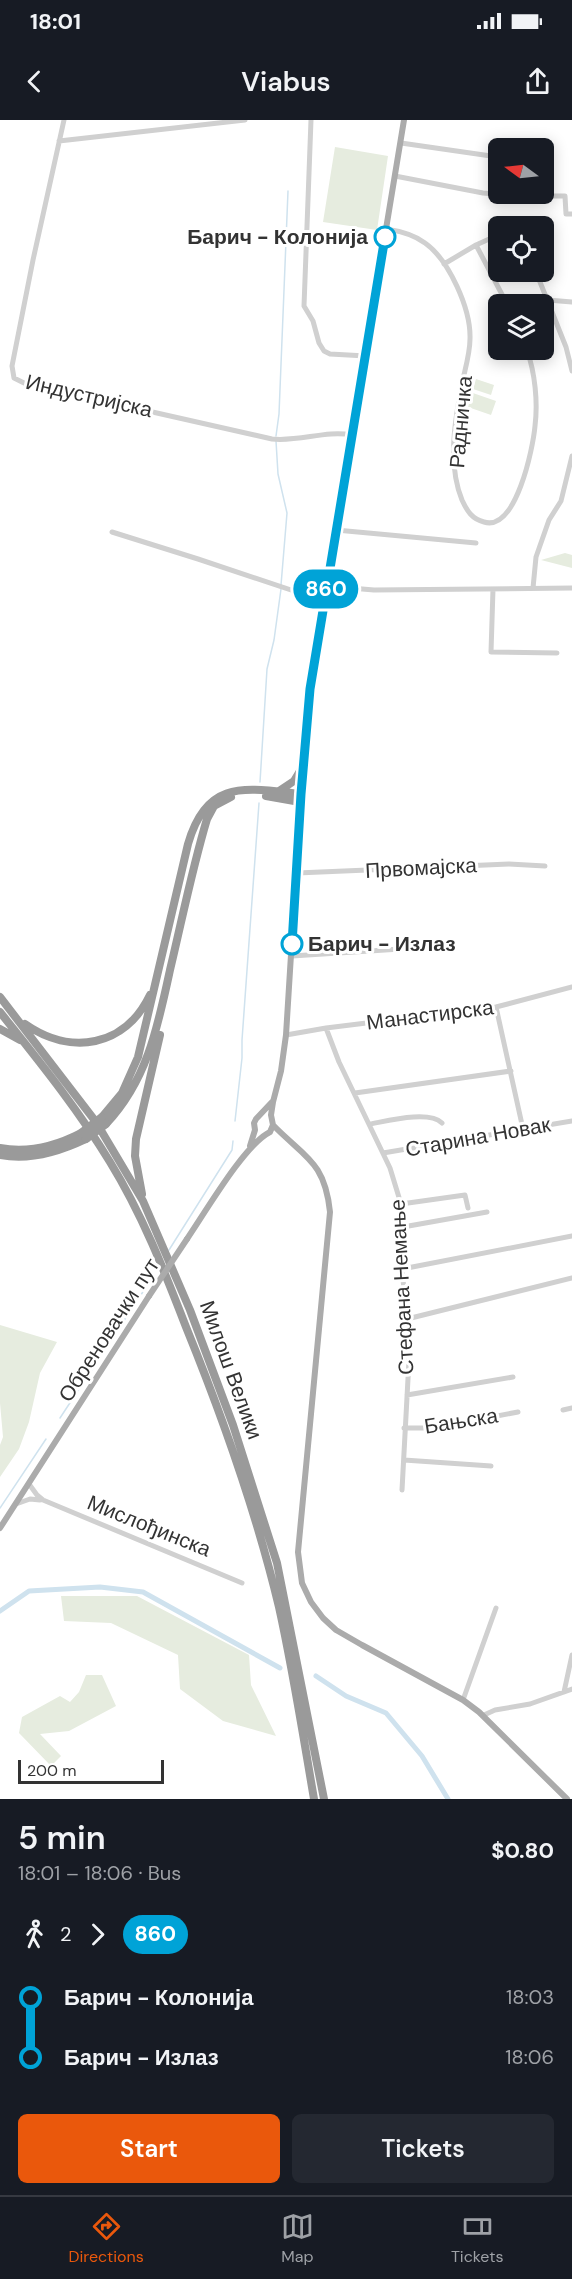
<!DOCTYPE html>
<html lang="en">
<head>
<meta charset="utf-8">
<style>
	:root { --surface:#171b24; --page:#242831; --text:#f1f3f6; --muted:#9ea1a6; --line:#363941; --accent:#ea580c }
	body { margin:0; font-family:"DM Sans",sans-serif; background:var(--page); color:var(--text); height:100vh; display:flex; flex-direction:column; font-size:22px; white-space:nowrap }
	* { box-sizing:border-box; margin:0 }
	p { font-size:20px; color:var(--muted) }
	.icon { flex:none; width:33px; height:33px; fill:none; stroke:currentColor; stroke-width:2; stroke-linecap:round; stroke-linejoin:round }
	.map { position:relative; height:1679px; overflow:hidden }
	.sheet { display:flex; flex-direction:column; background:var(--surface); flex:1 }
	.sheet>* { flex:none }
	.badge { padding:0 12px; border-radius:20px; font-size:21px; line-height:39px }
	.needle { width:39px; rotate:285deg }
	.buttons { position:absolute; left:488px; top:18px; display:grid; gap:12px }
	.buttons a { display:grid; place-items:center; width:66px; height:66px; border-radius:9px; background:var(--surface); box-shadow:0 3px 15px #0003; font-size:30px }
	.scale { position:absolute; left:18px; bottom:15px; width:146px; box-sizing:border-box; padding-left:6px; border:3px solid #333; border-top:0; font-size:16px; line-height:21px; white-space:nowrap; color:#333; -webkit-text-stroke:4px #fff; paint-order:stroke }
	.map>.badge { position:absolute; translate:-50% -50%; box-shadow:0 0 0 3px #fff }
	.legs { display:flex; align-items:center; gap:9px; height:66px; padding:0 18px; font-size:20px }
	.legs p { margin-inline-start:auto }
	.summary { display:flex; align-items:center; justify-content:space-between; height:102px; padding:0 18px }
	h1 { font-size:33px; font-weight:600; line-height:45px }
	.button { display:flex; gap:12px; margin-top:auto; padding:12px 18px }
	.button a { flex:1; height:69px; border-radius:9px; background:var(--accent); color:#fff; font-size:24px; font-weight:600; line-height:69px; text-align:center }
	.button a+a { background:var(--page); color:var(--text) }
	ul { padding:0 18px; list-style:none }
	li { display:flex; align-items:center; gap:21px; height:60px; font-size:22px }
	li i { display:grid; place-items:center; width:9px; height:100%; margin:0 8px; background:currentColor }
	li i::after { content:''; width:15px; height:15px; margin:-8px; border:4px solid; border-radius:50%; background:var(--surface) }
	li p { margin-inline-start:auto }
	li:first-child i { background:linear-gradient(#0000 50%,currentColor 0) }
	li:last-child i { background:linear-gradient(currentColor 50%,#0000 0) }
	.status { display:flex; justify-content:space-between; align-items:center; height:42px; padding:0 30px; background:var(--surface); direction:ltr }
	.status svg { height:16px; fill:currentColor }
	header { display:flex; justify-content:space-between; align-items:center; height:78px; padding:0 18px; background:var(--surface); font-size:27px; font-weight:600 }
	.menu { display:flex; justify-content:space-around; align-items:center; height:84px; border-top:2px solid var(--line); background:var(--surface); font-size:16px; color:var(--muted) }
	.menu a { display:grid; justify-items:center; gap:3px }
	.menu .selected { color:var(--accent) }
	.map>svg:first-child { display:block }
	.green { fill:#e6ecdf }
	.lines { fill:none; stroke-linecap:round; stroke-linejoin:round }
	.stream { stroke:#cfe2ee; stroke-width:1.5 }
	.canal { stroke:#cfe2ee; stroke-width:5 }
	.minor { stroke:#d0d0d0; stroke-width:5 }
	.major { stroke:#ababab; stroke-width:6 }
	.highway { stroke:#9a9a9a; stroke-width:8 }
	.major-bridge { stroke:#ababab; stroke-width:6 }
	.highway-bridge { stroke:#9a9a9a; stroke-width:8 }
	.line-1-casing { stroke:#fff; stroke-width:14 }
	.line-1 { stroke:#00a3d7; stroke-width:9 }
	.stop-1-dot { fill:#fff; stroke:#00a3d7; stroke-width:3 }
	.labels { text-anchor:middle; stroke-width:6; stroke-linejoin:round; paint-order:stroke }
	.stop-label { font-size:21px; font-weight:bold; fill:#333; stroke:#fff; text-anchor:end }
	.street-label { font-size:21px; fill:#333; stroke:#fff }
</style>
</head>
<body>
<div class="status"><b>18:01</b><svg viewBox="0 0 49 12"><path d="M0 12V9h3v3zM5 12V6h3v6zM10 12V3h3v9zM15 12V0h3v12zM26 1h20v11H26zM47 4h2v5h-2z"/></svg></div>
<header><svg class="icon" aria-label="back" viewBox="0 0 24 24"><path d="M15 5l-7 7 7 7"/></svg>Viabus<svg class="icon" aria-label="share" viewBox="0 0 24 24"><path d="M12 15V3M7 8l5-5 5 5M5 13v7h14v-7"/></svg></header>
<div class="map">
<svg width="572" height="1679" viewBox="0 0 572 1679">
	<rect width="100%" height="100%" fill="#fff"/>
	<path class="green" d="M 335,27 L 388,36 L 377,110 L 323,102 Z
		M 476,259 L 494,265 L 491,275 L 473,269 Z
		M 470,272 L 496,281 L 491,295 L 465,286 Z
		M 565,433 L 572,435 L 572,448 L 541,440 Z
		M 0,1205 L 57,1222 L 40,1253 L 29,1302 L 19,1329 L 0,1357 L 0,1325 L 3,1317 L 0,1283 Z
		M 61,1476 L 137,1476 L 249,1535 L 251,1565 L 276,1616 L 223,1601 L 180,1569 L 178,1535 L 111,1503 L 64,1501 Z
		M 86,1555 L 102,1555 L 116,1586 L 69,1611 L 40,1614 L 61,1636 L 51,1646 L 19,1613 L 22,1597 L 60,1576 L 70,1582 L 79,1572 Z"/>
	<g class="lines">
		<path class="stream" d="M 276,316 L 279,294 L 288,71
			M 276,321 L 278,354 L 287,393 L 281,465
			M 260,662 L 267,549 L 274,520 L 281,469
			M 235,1001 L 242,938 L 242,920 L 259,683
			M 169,1130 L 232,1030 L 233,1021
			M 60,1298 L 154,1155
			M 0,1388 L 46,1319"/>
		<path class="canal" d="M 0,1491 L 29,1471 L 100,1467 L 143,1472 L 280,1548
			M 316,1556 L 346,1576 L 386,1593 L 422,1636 L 448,1679"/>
		<path class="minor" d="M 64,0 L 33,140 L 12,246 L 14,258 L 24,263 L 272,319 C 300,322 325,310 352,315
			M 311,0 L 304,186 L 313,201 L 319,223 L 324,231 L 330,234 L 366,236
			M 59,21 L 245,0
			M 401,23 L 498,37
			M 543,43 L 548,44
			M 395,56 L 483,73 L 520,76 L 565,76 L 566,94 L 572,94
			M 386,109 C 400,111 413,114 425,123 C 449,140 471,189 470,219 C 470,232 466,246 463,259 C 455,298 447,343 462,380 C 467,391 472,399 484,402 C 516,412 533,328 535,306 C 538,282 535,253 527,230
			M 476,125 L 498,115
			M 444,144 L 476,125 L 507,184
			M 536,152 L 566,227 L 572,251
			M 548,180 L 572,182
			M 336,410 L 476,423
			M 112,412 L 198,439 L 324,481
			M 327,466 L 374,470 L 572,468
			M 533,468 L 536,437 L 549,400 L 561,381 L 572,336
			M 493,469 L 491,532 L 557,533
			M 297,753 L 509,744 L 545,746
			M 292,836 L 416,828
			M 496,887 L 523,1009
			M 326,908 L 339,942 L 390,1048 L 401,1084 L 403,1107 L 400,1130 L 407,1199 L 409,1240 L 402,1370
			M 286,915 L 326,908 L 496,887 L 572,867
			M 355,973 L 511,951
			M 370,1004 C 387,1001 429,990 442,1003
			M 383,1033 L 572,1001
			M 401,1084 L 465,1075 L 468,1088
			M 403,1107 L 487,1092
			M 402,1149 L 572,1116
			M 407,1199 L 572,1158
			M 407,1275 L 513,1257
			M 563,1290 L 572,1288
			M 404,1308 L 434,1308 L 518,1292
			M 404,1340 L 491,1346
			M 29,1364 L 37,1375 L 43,1380 L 242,1463
			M 16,1384 L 30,1379 L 40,1380
			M 564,1572 L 572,1535
			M 463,1580 L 496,1488
			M 484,1595 L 495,1590 L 530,1584 L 572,1569"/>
		<path class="major" d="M 273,1005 C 304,1037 325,1041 330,1092 L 298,1432 L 302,1463 L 311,1482 L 323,1498 L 336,1510 L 362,1525 L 463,1580 L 479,1592 L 567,1679
			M 250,1026 L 255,1010 L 254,1003 L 256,999 L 272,982
			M 187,1119 C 205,1093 244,1025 270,1012 L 273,1005 L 271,995 L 273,982 L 281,951 L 286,915 L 301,674 L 310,569 L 404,0
			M 0,1408 L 149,1176"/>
		<path class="highway" d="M 279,671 L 294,661 L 303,646
			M 266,676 L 300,682
			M 0,877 L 96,1002 L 143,1081 L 190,1190 L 233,1305 L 277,1443 L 324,1679
			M 0,892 C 39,941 78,989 110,1042 C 142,1094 164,1150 186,1207 C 223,1298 256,1391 279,1487 C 293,1550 303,1615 314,1679
			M 25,904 C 71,936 125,927 150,875
			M 0,909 L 20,920
			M 102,997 L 122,973 L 138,937 L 188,724 C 207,659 244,668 301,674
			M 106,1004 C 147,961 158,906 170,850 C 182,800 192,749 207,699 L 214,686 L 231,677
			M 0,1028 C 28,1033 56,1026 81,1013
			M 0,1035 C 30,1041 59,1032 86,1019
			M 142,1074 L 135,1036 L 136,1019 L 160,915"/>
		<path class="major-bridge" d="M 149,1176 L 187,1119"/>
		<path class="highway-bridge" d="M 81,1013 L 102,997
			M 86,1019 L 106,1004"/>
	</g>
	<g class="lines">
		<g class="line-1-casing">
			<path id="line-1" d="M 292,824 L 301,674 L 310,569 L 385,117"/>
		</g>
		<use href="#line-1" class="line-1"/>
	</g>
	<g class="stop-1-dot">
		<circle cx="385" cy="117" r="10"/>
		<circle cx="292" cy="824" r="10"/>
	</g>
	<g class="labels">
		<g class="stop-label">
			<text x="368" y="124">Барич - Колонија</text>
			<text x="308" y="831" text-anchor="start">Барич - Излаз</text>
		</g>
		<g class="street-label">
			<text transform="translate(89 276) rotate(13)" y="7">Индустријска</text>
			<text transform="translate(461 302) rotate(-85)" y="7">Радничка</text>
			<text transform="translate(421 748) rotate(-3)" y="7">Првомајска</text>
			<text transform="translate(430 895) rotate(-7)" y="7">Манастирска</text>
			<text transform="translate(478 1017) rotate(-10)" y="7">Старина Новак</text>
			<text transform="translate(402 1167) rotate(-93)" y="7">Стефана Немање</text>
			<text transform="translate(109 1210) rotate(-57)" y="7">Обреновачки пут</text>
			<text transform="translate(231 1250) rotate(70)" y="7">Милош Велики</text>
			<text transform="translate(461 1301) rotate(-9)" y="7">Бањска</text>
			<text transform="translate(149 1406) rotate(22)" y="7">Мислођинска</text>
		</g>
	</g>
</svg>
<div class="buttons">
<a><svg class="needle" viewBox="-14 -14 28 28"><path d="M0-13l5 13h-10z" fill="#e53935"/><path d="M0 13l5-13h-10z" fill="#9ea1a6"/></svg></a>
<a><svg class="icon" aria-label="locate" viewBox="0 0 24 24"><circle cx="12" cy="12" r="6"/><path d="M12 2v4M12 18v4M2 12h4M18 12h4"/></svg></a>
<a><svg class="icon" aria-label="layers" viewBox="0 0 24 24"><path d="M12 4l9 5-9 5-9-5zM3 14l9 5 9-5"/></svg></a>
</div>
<div class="scale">200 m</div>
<b class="badge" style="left:326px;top:469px;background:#00a3d7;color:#fff">860</b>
</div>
<section class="sheet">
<div class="summary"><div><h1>5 min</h1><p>18:01 – 18:06 · Bus</p></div><b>$0.80</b></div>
<div class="legs"><svg class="icon" aria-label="walk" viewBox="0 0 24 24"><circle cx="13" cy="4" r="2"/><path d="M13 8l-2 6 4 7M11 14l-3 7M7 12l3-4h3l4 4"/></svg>2<svg class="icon" aria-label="forward" viewBox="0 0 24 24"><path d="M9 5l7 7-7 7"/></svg><b class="badge" style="background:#00a3d7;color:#fff">860</b></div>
<ul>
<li><i style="color:#00a3d7"></i><b>Барич - Колонија</b><p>18:03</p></li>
<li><i style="color:#00a3d7"></i><b>Барич - Излаз</b><p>18:06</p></li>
</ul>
<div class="button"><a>Start</a><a>Tickets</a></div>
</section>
<nav class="menu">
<a class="selected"><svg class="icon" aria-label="directions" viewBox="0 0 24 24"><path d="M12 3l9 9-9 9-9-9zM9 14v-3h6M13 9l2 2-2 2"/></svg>Directions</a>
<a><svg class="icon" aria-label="map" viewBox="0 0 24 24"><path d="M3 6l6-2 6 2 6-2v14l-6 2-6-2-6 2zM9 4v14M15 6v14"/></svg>Map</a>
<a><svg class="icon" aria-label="tickets" viewBox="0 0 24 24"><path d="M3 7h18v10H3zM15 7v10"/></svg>Tickets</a>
</nav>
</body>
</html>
